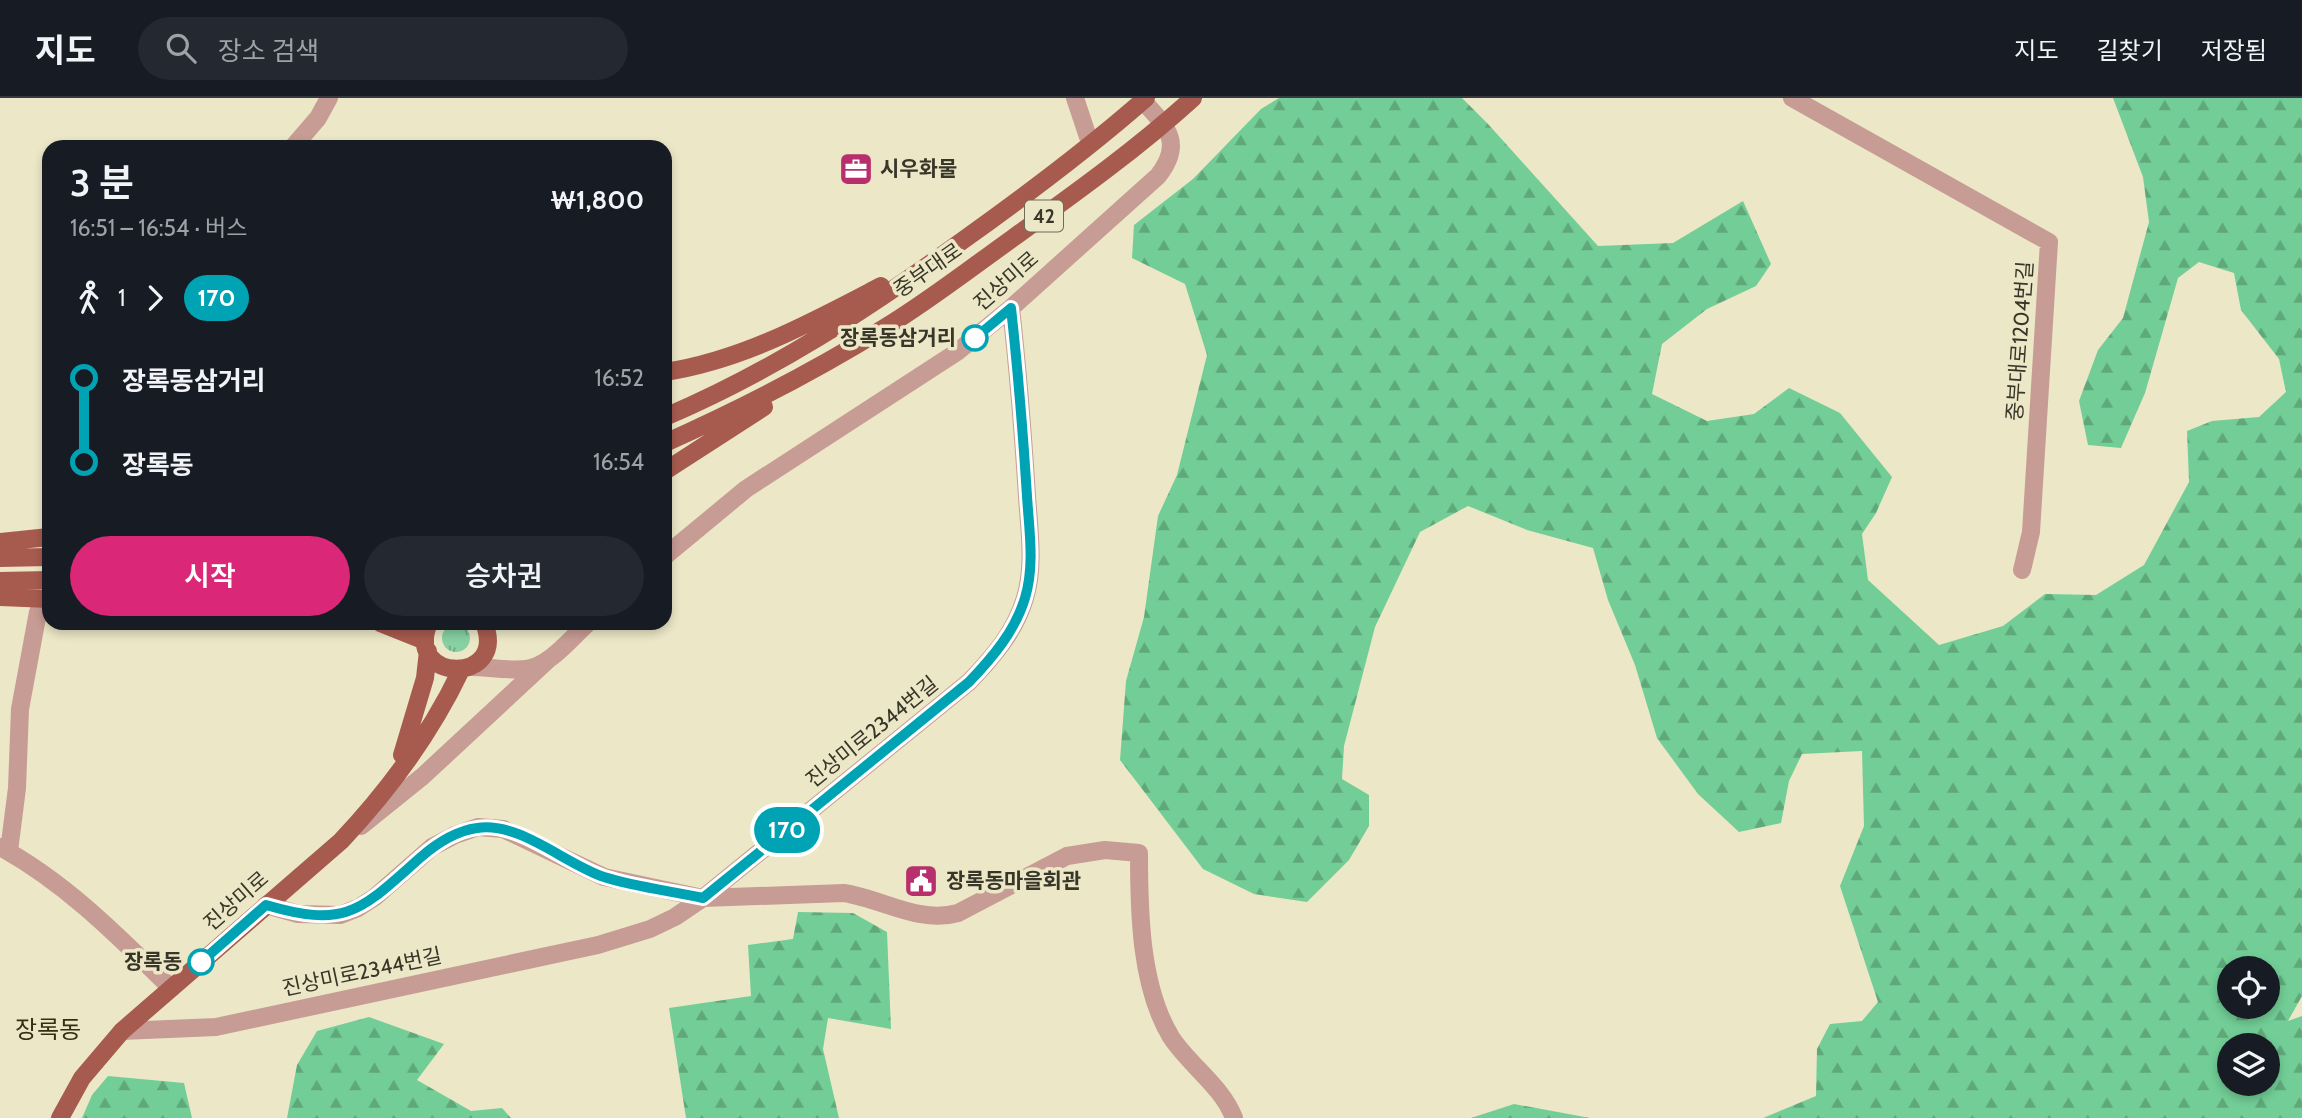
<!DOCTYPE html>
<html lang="ko">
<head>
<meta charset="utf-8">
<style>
	:root { --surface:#171b24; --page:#242831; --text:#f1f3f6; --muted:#9ea1a6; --line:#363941; --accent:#db2777 }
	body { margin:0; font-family:Cabin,"Noto Sans KR",sans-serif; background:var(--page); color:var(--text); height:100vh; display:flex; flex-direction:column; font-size:26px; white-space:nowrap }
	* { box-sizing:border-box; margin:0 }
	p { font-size:23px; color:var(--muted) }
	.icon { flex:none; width:38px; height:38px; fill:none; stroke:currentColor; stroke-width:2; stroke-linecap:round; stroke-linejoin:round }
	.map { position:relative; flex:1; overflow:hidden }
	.sheet { position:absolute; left:42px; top:42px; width:630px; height:490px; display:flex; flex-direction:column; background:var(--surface); border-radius:21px; box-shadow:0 4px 10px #0003 }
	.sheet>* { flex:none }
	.badge { padding:0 14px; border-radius:23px; font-size:24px; line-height:46px }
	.buttons { position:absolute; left:2217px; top:858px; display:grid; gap:14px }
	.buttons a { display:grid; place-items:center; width:63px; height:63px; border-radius:50%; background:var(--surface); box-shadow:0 4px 10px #0003; font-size:35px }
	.map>.badge { position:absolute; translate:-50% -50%; box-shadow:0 0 0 4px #fff }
	.legs { display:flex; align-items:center; gap:10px; height:77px; padding:0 28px; font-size:23px }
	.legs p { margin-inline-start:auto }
	.headline { display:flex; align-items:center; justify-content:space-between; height:119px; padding:0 28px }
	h1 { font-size:38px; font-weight:600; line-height:52px }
	.action { display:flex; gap:14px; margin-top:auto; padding:14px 28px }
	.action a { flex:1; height:80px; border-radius:42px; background:var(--accent); color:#fff; font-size:28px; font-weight:600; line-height:80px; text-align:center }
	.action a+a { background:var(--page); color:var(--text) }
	ul { padding:0 28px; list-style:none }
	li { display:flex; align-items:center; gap:24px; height:84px; font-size:26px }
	li i { display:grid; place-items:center; width:10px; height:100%; margin:0 9px; background:currentColor }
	li i::after { content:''; width:18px; height:18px; margin:-9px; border:5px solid; border-radius:50%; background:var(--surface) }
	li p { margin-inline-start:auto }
	li:first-child i { background:linear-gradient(#0000 50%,currentColor 0) }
	li:last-child i { background:linear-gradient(currentColor 50%,#0000 0) }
	header { display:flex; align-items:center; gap:42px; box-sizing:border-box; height:98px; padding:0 35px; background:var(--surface); border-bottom:2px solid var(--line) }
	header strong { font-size:33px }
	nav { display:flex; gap:38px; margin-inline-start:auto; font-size:24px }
	.search { width:490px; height:63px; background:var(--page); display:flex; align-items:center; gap:18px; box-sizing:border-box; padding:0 24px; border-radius:38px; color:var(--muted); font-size:26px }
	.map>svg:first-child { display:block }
	.grass { fill:url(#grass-tufts) }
	.forest { fill:url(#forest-firs); fill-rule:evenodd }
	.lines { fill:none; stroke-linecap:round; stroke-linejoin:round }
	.minor { stroke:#c79c94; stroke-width:18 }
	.major { stroke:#a75b4f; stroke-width:18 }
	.line-1-casing { stroke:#fff; stroke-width:16 }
	.line-1 { stroke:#00a3b4; stroke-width:10 }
	.stop-1-dot { fill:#fff; stroke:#00a3b4; stroke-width:3.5 }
	.labels { text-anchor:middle; stroke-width:7; stroke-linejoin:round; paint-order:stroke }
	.shield { fill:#ece7c7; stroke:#6e6b58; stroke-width:2 }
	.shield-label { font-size:19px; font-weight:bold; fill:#383629 }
	.poi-label { font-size:21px; font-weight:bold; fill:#383629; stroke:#ece7c7; text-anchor:start }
	.street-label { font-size:21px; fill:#383629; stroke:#ece7c7 }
	.stop-label { font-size:21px; font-weight:bold; fill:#383629; stroke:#ece7c7; text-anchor:end }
	.quarter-label { font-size:24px; fill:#332e14; stroke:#ece7c7 }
</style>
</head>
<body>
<header>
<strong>지도</strong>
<div class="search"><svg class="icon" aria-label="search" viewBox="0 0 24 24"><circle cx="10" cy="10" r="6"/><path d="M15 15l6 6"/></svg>장소 검색</div>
<nav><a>지도</a><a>길찾기</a><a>저장됨</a></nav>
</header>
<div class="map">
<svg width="2302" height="1020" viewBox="0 0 2302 1020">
	<defs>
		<pattern id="grass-tufts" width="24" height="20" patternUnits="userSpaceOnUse" patternTransform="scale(1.75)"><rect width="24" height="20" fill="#87d0a2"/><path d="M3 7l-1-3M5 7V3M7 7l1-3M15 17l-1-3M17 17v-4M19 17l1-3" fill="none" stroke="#6faa84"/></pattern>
		<pattern id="forest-firs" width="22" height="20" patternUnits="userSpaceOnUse" patternTransform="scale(1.75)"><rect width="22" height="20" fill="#72ce96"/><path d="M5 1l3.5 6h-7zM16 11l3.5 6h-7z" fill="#5fa87a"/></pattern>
	</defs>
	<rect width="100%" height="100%" fill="#ece7c7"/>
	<path class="grass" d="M442 540a14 14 0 1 1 28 0a14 14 0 1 1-28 0Z"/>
	<path class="forest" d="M 1279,0 L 1462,0 L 1488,26 L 1598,148 L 1673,145 L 1743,103 L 1771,166 L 1756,188 L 1707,211 L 1662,246 L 1652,296 L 1707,323 L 1754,316 L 1789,290 L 1840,315 L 1892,379 L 1876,415 L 1862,436 L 1868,482 L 1939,547 L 2003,528 L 2045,496 L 2096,497 L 2144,467 L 2189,384 L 2187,333 L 2212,323 L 2259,319 L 2286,294 L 2279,261 L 2241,212 L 2234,175 L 2199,164 L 2178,180 L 2145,295 L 2121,350 L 2088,347 L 2079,303 L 2098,252 L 2123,220 L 2149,124 L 2143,79 L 2113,0 L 2302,0 L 2302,898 L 2288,923 L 2302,918 L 2302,1020 L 1763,1020 L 1816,998 L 1817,951 L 1830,926 L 1862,923 L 1878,904 L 1840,788 L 1864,728 L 1862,653 L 1802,656 L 1789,683 L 1781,725 L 1739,734 L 1698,696 L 1657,640 L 1635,567 L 1608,502 L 1593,450 L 1527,432 L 1468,408 L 1420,434 L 1375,529 L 1344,648 L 1342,681 L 1369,697 L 1369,728 L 1349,762 L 1307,804 L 1254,796 L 1203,771 L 1120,662 L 1126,583 L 1144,519 L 1158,418 L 1177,377 L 1207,257 L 1185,186 L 1132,160 L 1134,127 L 1193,81 L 1261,11 ZM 2230,870 L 2268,870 L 2268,908 L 2230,908 ZM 2230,947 L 2268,947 L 2268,985 L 2230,985 Z
		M 798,814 L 853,815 L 887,834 L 891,931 L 828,920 L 823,951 L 839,1020 L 686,1020 L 669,910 L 751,898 L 748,847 L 793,841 Z
		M 369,919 L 444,946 L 417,982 L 471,1013 L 502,1010 L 511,1020 L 287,1020 L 297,967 L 317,933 Z
		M 108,978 L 184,985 L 192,1020 L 82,1020 L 92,997 Z
		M 1514,1006 L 1590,1020 L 1471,1020 Z"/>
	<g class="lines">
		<path class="minor" d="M 1075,0 L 1090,45
			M 1792,0 L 2049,144 L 2031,434 L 2022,472
			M 293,49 L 318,20 L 329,0
			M 665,458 L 746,391 L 957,254 L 1011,210 L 1158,78 C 1184,45 1167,29 1143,3
			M 471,569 C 489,569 508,573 526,571 C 550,568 571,540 588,525
			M 361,728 L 423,678 L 549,561
			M 0,749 C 66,785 118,838 171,890
			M 9,753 L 17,690 L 20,611 L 38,514
			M 266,807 L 298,816 L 340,817 L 358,810 L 375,799 L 432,749 L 455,737 L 478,729 L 503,731 L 604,779 L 703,800 L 844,795 C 883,801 919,826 958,815 L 1067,758 L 1105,752 L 1139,755 C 1139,813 1140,888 1171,939 C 1189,967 1222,988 1234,1020
			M 122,933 L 216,929 L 598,847 L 650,831 L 675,819 L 703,800 L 969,584 C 993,559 1015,534 1025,500 C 1035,467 1029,431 1027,398 C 1023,335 1018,273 1011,210"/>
		<path class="major" d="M 665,274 C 743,262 812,224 881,188
			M 665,319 C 773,273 866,212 962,143 C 1025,98 1088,51 1146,0
			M 665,345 C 741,311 815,273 886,229 C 930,202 971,170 1013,140 C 1074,96 1137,51 1193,0
			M 665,373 L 764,309
			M 0,444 L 49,439
			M 0,460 L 49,459
			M 0,483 L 49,482
			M 0,499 L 49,501
			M 380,525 L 425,543
			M 429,525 C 403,585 509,587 484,525
			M 402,657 L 425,580 L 428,553
			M 60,1020 L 82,980 L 122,933 L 341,743 C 388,693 432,633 461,572"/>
	</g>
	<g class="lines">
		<g class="line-1-casing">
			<path id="line-1" d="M 201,864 L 266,807 C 348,831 361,812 421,759 C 436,746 456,733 477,730 C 519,723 565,766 604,779 C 636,789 671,793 703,800 L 969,584 C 993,559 1015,533 1025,500 C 1035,467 1029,431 1027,398 C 1023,335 1018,273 1011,210 L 975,240"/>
		</g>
		<use href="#line-1" class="line-1"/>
	</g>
	<defs>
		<g id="office-square" transform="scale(1.75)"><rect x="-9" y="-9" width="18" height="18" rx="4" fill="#b82f6d" stroke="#ece7c7"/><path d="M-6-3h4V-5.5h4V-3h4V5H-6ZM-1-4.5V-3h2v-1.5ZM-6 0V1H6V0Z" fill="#fff"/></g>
		<g id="civic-square" transform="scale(1.75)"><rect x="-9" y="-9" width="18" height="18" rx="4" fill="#b82f6d" stroke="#ece7c7"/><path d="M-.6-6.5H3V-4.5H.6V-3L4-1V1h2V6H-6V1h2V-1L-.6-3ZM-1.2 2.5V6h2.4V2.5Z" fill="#fff"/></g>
	</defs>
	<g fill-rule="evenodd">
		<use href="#office-square" x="856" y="71"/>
		<use href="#civic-square" x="921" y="783"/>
	</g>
	<g class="stop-1-dot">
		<circle cx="975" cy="240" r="12"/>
		<circle cx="201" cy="864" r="12"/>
	</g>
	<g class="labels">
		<rect class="shield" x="1025" y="102.5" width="38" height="31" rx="5"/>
		<g class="shield-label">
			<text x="1044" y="125">42</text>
		</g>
		<g class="poi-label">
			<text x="880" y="78">시우화물</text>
			<text x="946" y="790">장록동마을회관</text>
		</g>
		<g class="street-label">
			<text transform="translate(928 172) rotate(-35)" y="7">중부대로</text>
			<text transform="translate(1006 183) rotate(-41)" y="7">진상미로</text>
			<text transform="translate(2020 243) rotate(-86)" y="7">중부대로1204번길</text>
			<text transform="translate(872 634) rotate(-39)" y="7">진상미로2344번길</text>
			<text transform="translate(236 803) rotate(-41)" y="7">진상미로</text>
			<text transform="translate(362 874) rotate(-12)" y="7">진상미로2344번길</text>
		</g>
		<g class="stop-label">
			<text x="956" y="247">장록동삼거리</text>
			<text x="182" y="871">장록동</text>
		</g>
		<g class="quarter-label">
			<text x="48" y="940">장록동</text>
		</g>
	</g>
</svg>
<div class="buttons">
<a><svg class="icon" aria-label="locate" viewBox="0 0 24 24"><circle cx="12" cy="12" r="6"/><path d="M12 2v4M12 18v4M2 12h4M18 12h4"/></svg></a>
<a><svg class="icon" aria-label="layers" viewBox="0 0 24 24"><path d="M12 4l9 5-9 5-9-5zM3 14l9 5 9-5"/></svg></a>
</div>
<b class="badge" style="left:787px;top:732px;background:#00a3b4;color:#fff">170</b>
<section class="sheet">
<div class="headline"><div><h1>3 분</h1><p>16:51 – 16:54 · 버스</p></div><b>₩1,800</b></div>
<div class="legs"><svg class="icon" aria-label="walk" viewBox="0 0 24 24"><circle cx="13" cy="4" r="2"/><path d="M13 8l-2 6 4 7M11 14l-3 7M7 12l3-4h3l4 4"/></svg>1<svg class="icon" aria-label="forward" viewBox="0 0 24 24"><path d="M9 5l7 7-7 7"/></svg><b class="badge" style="background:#00a3b4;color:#fff">170</b></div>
<ul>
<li><i style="color:#00a3b4"></i><b>장록동삼거리</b><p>16:52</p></li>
<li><i style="color:#00a3b4"></i><b>장록동</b><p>16:54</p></li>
</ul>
<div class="action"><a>시작</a><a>승차권</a></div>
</section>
</div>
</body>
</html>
